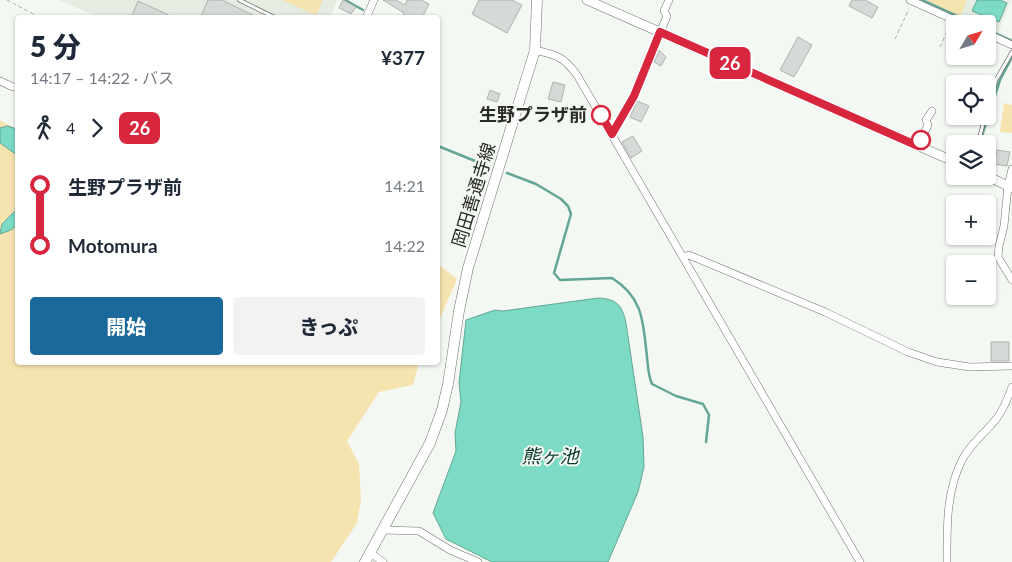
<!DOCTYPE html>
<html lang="ja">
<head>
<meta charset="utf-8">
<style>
	:root { --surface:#fff; --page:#f2f2f3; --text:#1f2937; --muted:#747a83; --accent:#1b699b }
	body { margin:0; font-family:Lato,"Noto Sans JP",sans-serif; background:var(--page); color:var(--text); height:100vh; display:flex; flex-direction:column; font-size:19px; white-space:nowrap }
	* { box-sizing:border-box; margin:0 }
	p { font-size:16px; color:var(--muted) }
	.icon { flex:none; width:28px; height:28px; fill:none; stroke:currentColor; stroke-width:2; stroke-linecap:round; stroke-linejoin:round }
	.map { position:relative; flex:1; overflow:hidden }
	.panel { position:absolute; left:15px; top:15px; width:425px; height:350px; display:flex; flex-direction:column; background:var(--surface); border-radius:5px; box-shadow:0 1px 4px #0004 }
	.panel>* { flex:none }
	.badge { padding:0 10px; border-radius:8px; font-size:18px; line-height:32px }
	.needle { width:32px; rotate:52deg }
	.controls { position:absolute; left:946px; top:15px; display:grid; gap:10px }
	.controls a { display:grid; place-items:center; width:50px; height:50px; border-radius:5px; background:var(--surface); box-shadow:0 1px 4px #0004; font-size:25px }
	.map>.badge { position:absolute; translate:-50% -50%; box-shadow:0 0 0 2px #fff }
	.legs { display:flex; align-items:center; gap:8px; height:55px; padding:0 15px; font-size:16px }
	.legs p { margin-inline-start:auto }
	.head { display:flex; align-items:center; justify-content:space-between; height:85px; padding:0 15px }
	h1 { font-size:28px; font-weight:800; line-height:38px }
	.button { display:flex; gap:10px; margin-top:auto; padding:10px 15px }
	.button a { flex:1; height:58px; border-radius:5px; background:var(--accent); color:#fff; font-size:20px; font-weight:800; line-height:58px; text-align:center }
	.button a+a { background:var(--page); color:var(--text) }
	ul { padding:0 15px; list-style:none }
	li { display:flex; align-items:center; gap:18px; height:60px; font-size:19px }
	li i { display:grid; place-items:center; width:8px; height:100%; margin:0 6px; background:currentColor }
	li i::after { content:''; width:12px; height:12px; margin:-6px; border:4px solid; border-radius:50%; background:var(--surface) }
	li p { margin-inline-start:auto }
	li:first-child i { background:linear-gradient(#0000 50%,currentColor 0) }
	li:last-child i { background:linear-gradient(currentColor 50%,#0000 0) }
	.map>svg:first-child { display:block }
	.built { fill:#e5ece1 }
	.green { fill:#f6e4b0 }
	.water { fill:#7cdac5; stroke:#63a696 }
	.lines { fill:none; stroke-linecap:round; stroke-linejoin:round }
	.stream { stroke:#63a696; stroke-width:2.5 }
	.building { fill:#d5dad7; stroke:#afb3b0 }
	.service-casing { stroke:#6f716d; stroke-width:4.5 }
	.minor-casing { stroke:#6f716d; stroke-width:8 }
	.tertiary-casing { stroke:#6f716d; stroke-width:10 }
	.primary-casing { stroke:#6f716d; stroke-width:11 }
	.path { stroke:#abaeaa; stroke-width:1; stroke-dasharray:4 2.5; stroke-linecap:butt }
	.service { stroke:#fff; stroke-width:3 }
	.minor { stroke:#fff; stroke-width:7 }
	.tertiary { stroke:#fff; stroke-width:9 }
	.primary { stroke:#fff; stroke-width:10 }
	.line-1-casing { stroke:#fff; stroke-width:11 }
	.line-1 { stroke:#d7263d; stroke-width:8 }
	.stop-1-dot { fill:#fff; stroke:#d7263d; stroke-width:2.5 }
	.labels { text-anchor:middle; stroke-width:4; stroke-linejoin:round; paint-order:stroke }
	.stop-label { font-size:18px; font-weight:bold; fill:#2a2b29; stroke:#f4f8f3; text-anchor:end }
	.street-label { font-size:18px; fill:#2a2b29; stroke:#f4f8f3 }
	.water-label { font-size:19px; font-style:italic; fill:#0a382f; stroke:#f4f8f3 }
</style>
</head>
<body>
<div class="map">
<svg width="1012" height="562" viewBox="0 0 1012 562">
	<rect width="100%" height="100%" fill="#f4f8f3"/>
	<path class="built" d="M 59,0 L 337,0 L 330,18 L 98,17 Z
		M 925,0 L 1011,0 L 998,33 L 988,28 L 988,24 L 978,24 Z"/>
	<path class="green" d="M 282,0 L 323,0 L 316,15 Z
		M 925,0 L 967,0 L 960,16 Z
		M 1004,103 L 1012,105 L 1012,133 L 1000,132 Z
		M 0,120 L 17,129 L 18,362 L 419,363 L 413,385 L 379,392 L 347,441 L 359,464 L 361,500 L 357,523 L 331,562 L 0,562 Z
		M 438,264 L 457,279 L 438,323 Z"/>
	<path class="water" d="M 977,0 L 1000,0 L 1007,3 L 999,22 L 972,11 Z
		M 7,126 L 17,129 L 17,155 L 0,143 L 0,128 Z
		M 17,209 L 17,225 L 11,230 L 0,234 L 2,224 Z
		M 598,298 C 616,299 622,304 626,323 L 643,437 L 644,467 L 638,492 L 608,562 L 492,562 L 446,539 L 433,513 L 456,451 L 455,433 L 461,402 L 459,383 L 466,320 L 495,310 L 503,311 Z"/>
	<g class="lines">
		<path class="stream" d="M 345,0 L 363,10
			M 922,0 L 975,24
			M 988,30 L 1012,41
			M 981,144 L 982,136 L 1000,80 L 1012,57
			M 438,146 L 490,167
			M 507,173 L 536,184 L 561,199 L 568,206 L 571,214 L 554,273 L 560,280 L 612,278 C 644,298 643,323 647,357 C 648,366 648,375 652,384 L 676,396 L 703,404 L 709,415 L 706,442"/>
	</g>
	<path class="building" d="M 208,0 L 222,0 L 259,18 L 200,18 Z
		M 343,0 L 356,7 L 351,14 L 339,8 Z
		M 383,0 L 396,0 L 405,5 L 407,0 L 421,0 L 429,4 L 422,18 L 402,18 L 404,13 Z
		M 479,0 L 512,0 L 522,5 L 507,33 L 472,14 Z
		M 852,0 L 865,0 L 878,7 L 872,18 L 849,6 Z
		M 138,1 L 175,18 L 131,18 Z
		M 798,37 L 812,45 L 794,77 L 780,70 Z
		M 659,50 L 666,57 L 661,66 L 654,62 Z
		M 553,82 L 565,85 L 561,102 L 548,99 Z
		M 490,90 L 500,94 L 497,102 L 487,99 Z
		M 637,101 L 649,106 L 641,122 L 630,117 Z
		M 633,136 L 642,151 L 631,158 L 622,142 Z
		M 997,150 L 1010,152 L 1007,166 L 994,164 Z
		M 991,342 L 1009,342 L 1009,361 L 991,361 Z"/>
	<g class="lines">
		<g class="service-casing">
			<path id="service" d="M 239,0 L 276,18
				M 988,109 L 996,80 L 1012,52
				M 978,144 L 985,116"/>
		</g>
		<g class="minor-casing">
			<path id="minor" d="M 910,0 L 963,24
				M 366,18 L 374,0
				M 988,34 L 1012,45
				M 535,50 C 557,55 564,57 577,75 L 860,562
				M 0,81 L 13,87 L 18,87
				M 612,134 L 634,96 L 667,16 L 664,11 L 669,0
				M 918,146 L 928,125 L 926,120 L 932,111
				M 1012,169 L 1008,186 L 1004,226 L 999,246 L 998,257 L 1012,280
				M 683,257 L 689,255 L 825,312 L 908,352 L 937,362 L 970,367 L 1012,366
				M 383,530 L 419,531 L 450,550 L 478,562
				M 370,553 L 383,562
				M 947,562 C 947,527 946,492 962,460 C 970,444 986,432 997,418 C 1004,409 1008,398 1012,387"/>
		</g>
		<g class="tertiary-casing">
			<path id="tertiary" d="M 587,0 L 955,162
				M 987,176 L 1012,188"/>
		</g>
		<g class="primary-casing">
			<path id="primary" d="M 365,562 L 430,443 L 442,410 L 448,384 L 459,311 L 468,268 L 535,50 L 537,0"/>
		</g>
		<path class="path" d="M 7,0 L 41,18
			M 895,39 L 909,9
			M 940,47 L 949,27
			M 988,55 L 992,45
			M 984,62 L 987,56"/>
		<use href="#service" class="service"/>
		<use href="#minor" class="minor"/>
		<use href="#tertiary" class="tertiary"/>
		<use href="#primary" class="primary"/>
	</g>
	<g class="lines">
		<g class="line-1-casing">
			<path id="line-1" d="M 601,115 L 612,134 L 634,96 L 660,32 L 918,146 L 921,140"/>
		</g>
		<use href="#line-1" class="line-1"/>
	</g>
	<g class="stop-1-dot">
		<circle cx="601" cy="115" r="9"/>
		<circle cx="921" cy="140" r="9"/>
	</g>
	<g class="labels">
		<g class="stop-label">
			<text x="587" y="121">生野プラザ前</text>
		</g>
		<g class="street-label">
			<text transform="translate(474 195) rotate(-73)" y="6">岡田善通寺線</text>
		</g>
		<g class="water-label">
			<text x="550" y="463">熊ヶ池</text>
		</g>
	</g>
</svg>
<div class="controls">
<a><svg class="needle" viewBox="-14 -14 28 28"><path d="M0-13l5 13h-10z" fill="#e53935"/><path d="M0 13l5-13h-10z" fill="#747a83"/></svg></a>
<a><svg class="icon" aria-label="locate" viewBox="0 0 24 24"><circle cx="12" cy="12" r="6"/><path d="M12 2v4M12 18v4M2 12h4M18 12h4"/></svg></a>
<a><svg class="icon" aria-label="layers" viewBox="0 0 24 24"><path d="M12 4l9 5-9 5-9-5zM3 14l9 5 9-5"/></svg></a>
<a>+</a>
<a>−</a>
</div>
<b class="badge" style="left:730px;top:63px;background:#d7263d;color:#fff">26</b>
<section class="panel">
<div class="head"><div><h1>5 分</h1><p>14:17 – 14:22 · バス</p></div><b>¥377</b></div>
<div class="legs"><svg class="icon" aria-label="walk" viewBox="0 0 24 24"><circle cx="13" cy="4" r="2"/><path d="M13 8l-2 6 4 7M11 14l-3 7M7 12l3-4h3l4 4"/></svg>4<svg class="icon" aria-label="forward" viewBox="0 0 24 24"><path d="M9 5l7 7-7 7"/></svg><b class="badge" style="background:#d7263d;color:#fff">26</b></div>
<ul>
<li><i style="color:#d7263d"></i><b>生野プラザ前</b><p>14:21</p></li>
<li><i style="color:#d7263d"></i><b>Motomura</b><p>14:22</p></li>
</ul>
<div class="button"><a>開始</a><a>きっぷ</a></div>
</section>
</div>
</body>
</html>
